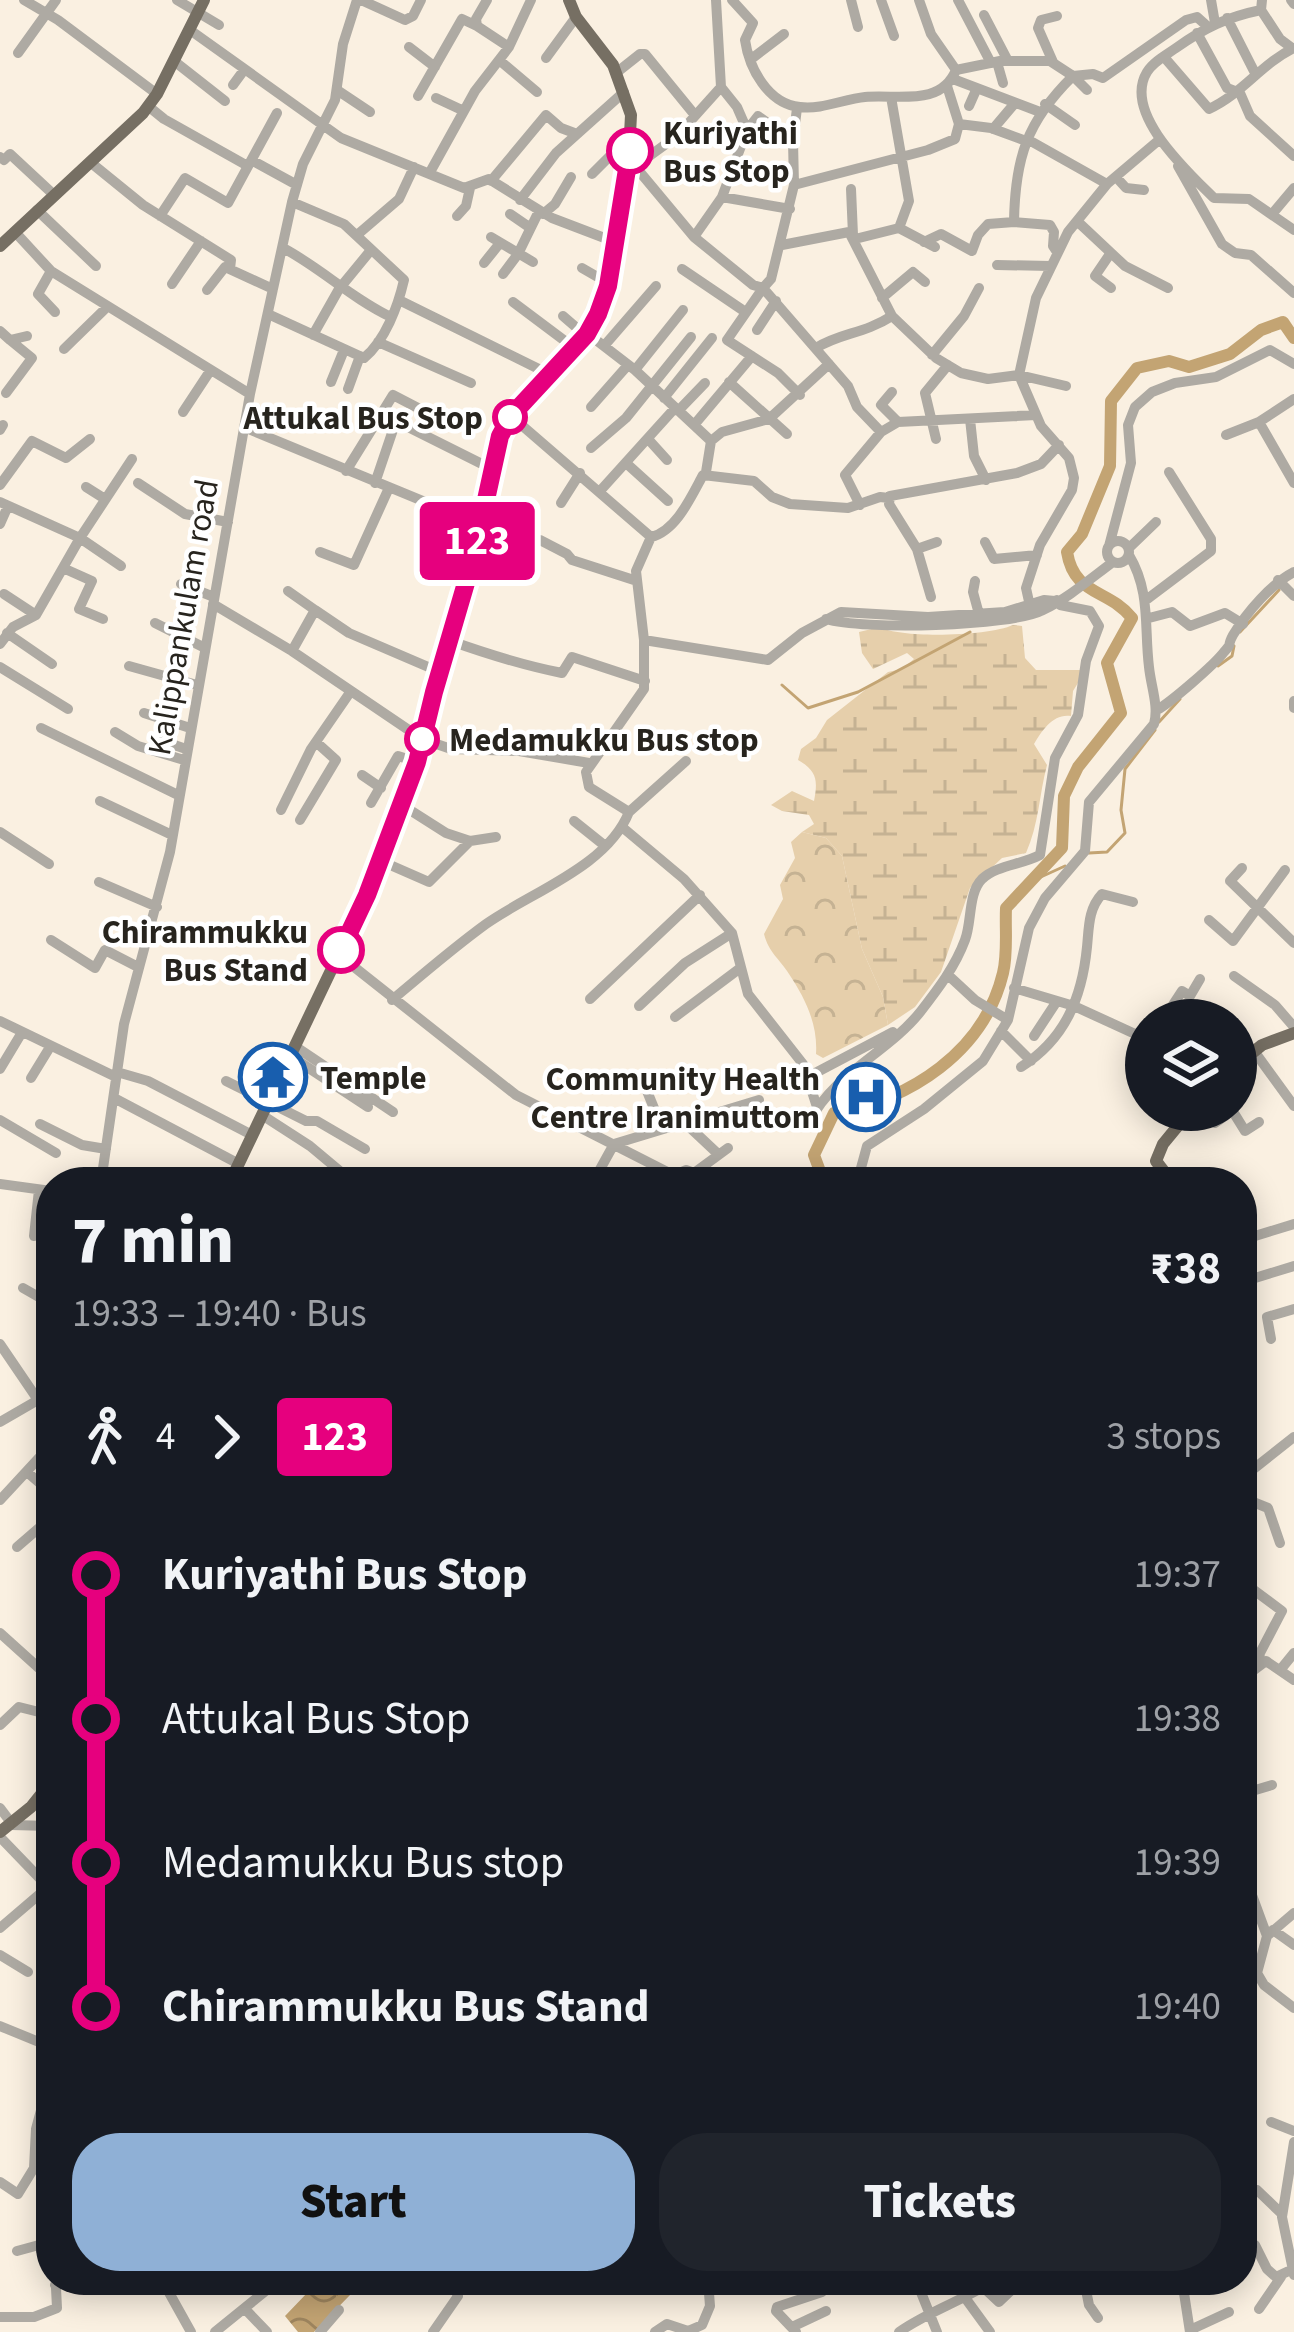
<!DOCTYPE html>
<html lang="en">
<head>
<meta charset="utf-8">
<style>
	:root { --surface:#171b24; --page:#20242c; --text:#f1f3f6; --muted:#9ea1a6; --accent:#8fb0d6 }
	body { margin:0; font-family:"Source Sans 3",sans-serif; background:var(--page); color:var(--text); height:100vh; display:flex; flex-direction:column; font-size:45px; white-space:nowrap }
	* { box-sizing:border-box; margin:0 }
	p { font-size:39px; color:var(--muted) }
	.icon { flex:none; width:66px; height:66px; fill:none; stroke:currentColor; stroke-width:2; stroke-linecap:round; stroke-linejoin:round }
	.map { position:relative; flex:1; overflow:hidden }
	.drawer { position:absolute; left:36px; top:1167px; width:1221px; height:1128px; display:flex; flex-direction:column; background:var(--surface); border-radius:48px; box-shadow:0 6px 30px #0003 }
	.drawer>* { flex:none }
	.badge { padding:0 24px; border-radius:9px; font-size:42px; line-height:78px }
	.controls { position:absolute; left:1125px; top:999px; display:grid; gap:24px }
	.controls a { display:grid; place-items:center; width:132px; height:132px; border-radius:50%; background:var(--surface); box-shadow:0 6px 30px #0003; font-size:60px }
	.map>.badge { position:absolute; translate:-50% -50%; box-shadow:0 0 0 6px #fff }
	.legs { display:flex; align-items:center; gap:18px; height:132px; padding:0 36px; font-size:39px }
	.legs p { margin-inline-start:auto }
	.headline { display:flex; align-items:center; justify-content:space-between; height:204px; padding:0 36px }
	h1 { font-size:66px; font-weight:800; line-height:90px }
	.button { display:flex; gap:24px; margin-top:auto; padding:24px 36px }
	.button a { flex:1; height:138px; border-radius:48px; background:var(--accent); color:#111; font-size:48px; font-weight:800; line-height:138px; text-align:center }
	.button a+a { background:var(--page); color:var(--text) }
	ul { padding:0 36px; list-style:none }
	li { display:flex; align-items:center; gap:42px; height:144px; font-size:45px }
	li i { display:grid; place-items:center; width:18px; height:100%; margin:0 15px; background:currentColor }
	li i::after { content:''; width:30px; height:30px; margin:-15px; border:9px solid; border-radius:50%; background:var(--surface) }
	li p { margin-inline-start:auto }
	li:first-child i { background:linear-gradient(#0000 50%,currentColor 0) }
	li:last-child i { background:linear-gradient(currentColor 50%,#0000 0) }
	.map>svg:first-child { display:block }
	.forest { fill:url(#forest-crowns) }
	.wetland { fill:url(#wetland-marsh) }
	.water { fill:url(#water-waves) }
	.lines { fill:none; stroke-linecap:round; stroke-linejoin:round }
	.stream { stroke:#c3a473; stroke-width:3 }
	.river { stroke:#c3a473; stroke-width:12 }
	.minor { stroke:#aeaaa3; stroke-width:10 }
	.major { stroke:#766f63; stroke-width:12 }
	.line-1-casing { stroke:#fff; stroke-width:27 }
	.line-1 { stroke:#e6007e; stroke-width:18 }
	.stop-1-dot { fill:#fff; stroke:#e6007e; stroke-width:6 }
	.labels { text-anchor:middle; stroke-width:9; stroke-linejoin:round; paint-order:stroke }
	.stop-label { font-size:33px; font-weight:bold; fill:#27241e; stroke:#fff; text-anchor:start }
	.street-label { font-size:33px; fill:#27241e; stroke:#fff }
	.poi-label { font-size:33px; font-weight:bold; fill:#27241e; stroke:#fff; text-anchor:start }
</style>
</head>
<body>
<div class="map">
<svg width="1294" height="2332" viewBox="0 0 1294 2332">
	<defs>
		<pattern id="forest-crowns" width="20" height="18" patternUnits="userSpaceOnUse" patternTransform="scale(3)"><rect width="20" height="18" fill="#e6cfab"/><path d="M2 6a3 3 0 1 1 6 0M12 15a3 3 0 1 1 6 0" fill="none" stroke="#c5b293"/></pattern>
		<pattern id="wetland-marsh" width="20" height="14" patternUnits="userSpaceOnUse" patternTransform="scale(3)"><rect width="20" height="14" fill="#e6cfab"/><path d="M1 5h8M5 5V1M11 12h8M15 12V8" fill="none" stroke="#c5b293"/></pattern>
		<pattern id="water-waves" width="16" height="10" patternUnits="userSpaceOnUse" patternTransform="scale(3)"><rect width="16" height="10" fill="#c3a473"/><path d="M0 5q4-4 8 0t8 0" fill="none" stroke="#9e855e"/></pattern>
	</defs>
	<rect width="100%" height="100%" fill="#faf0e1"/>
	<path class="forest" d="M 802,832 L 826,838 L 842,856 L 862,949 L 883,997 L 888,1025 L 823,1058 L 816,1054 C 818,1024 805,998 789,974 C 779,958 769,953 764,934 L 783,899 L 780,885 L 795,858 L 791,842 Z"/>
	<path class="wetland" d="M 1013,625 L 1022,626 L 1025,658 L 1036,670 L 1086,670 L 1073,691 L 1071,716 C 1054,713 1042,730 1034,744 L 1047,765 C 1039,795 1039,824 1026,853 L 1002,858 L 970,888 L 941,972 L 915,1007 L 888,1025 L 883,997 L 862,949 L 842,856 L 826,838 L 802,832 L 814,824 L 809,815 L 782,811 L 771,805 L 792,791 L 814,801 C 818,780 817,771 798,760 L 801,749 L 816,738 L 827,720 L 888,672 L 902,669 L 914,659 L 907,653 L 873,669 L 862,653 L 859,632 L 880,627 C 902,639 989,636 1013,625 Z"/>
	<path class="water" d="M 311,2280 L 347,2280 L 351,2294 L 314,2332 L 298,2332 L 285,2316 L 308,2292 Z"/>
	<g class="lines">
		<path class="stream" d="M 1240,632 L 1279,590
			M 1218,666 L 1232,656 L 1234,646
			M 782,685 L 808,708 L 858,692 L 970,632
			M 1159,722 L 1180,699
			M 1089,853 L 1107,852 L 1125,833 L 1121,810 L 1125,769 L 1155,730
			M 1032,881 L 1065,866"/>
		<path class="river" d="M 824,1182 L 814,1155 L 834,1113 C 910,1100 984,1052 1003,973 C 1008,953 1005,929 1006,908 L 1062,848 L 1064,796 L 1078,767 L 1121,713 L 1107,663 L 1132,618 C 1109,589 1074,596 1067,552 L 1082,534 L 1110,466 L 1111,401 L 1137,368 L 1169,361 L 1189,367 L 1230,354 L 1261,330 L 1283,322 L 1294,338"/>
		<path class="minor" d="M 24,0 L 58,20 L 157,94
			M 177,0 L 219,25
			M 361,0 L 405,20 L 413,16 L 421,0
			M 487,0 L 476,19 L 477,26 L 509,47
			M 732,0 L 753,23 L 745,40 C 749,68 768,104 800,107 C 821,110 844,99 865,97 C 898,94 941,107 956,70 L 931,34 L 919,0
			M 851,0 L 858,27
			M 881,0 L 894,36
			M 958,0 L 991,63
			M 1211,0 L 1215,23
			M 1262,0 L 1261,10 C 1227,17 1204,28 1176,48 C 1166,55 1153,62 1147,72 C 1122,113 1189,173 1214,198 L 1249,199 L 1294,230
			M 1291,0 L 1294,4
			M 1261,10 L 1280,39 L 1292,48
			M 984,15 L 1008,61
			M 1227,18 L 1256,75
			M 190,30 L 341,138 L 464,188 L 489,179 L 552,218 L 615,242
			M 1197,33 L 1227,88 L 1240,93 L 1250,116 L 1294,156
			M 409,47 L 435,67
			M 18,53 L 56,0
			M 1164,57 L 1209,109 C 1242,94 1261,64 1294,48
			M 546,58 L 576,17
			M 499,60 L 537,92
			M 750,60 L 784,34
			M 174,61 L 225,101
			M 997,62 L 1003,83
			M 1053,62 L 1038,28 L 1041,20 L 1057,16
			M 956,70 L 1000,61 L 1050,61 L 1073,76 L 1093,74 L 1103,78 L 1186,20 L 1197,17 L 1207,26
			M 616,73 L 640,54 L 645,54 L 694,114
			M 953,79 L 1040,112
			M 233,85 L 244,70
			M 337,90 L 370,112
			M 418,96 L 462,19 L 477,26
			M 436,98 L 464,111
			M 1045,104 L 1075,125
			M 148,106 L 164,119 L 246,165 L 253,161 L 297,185
			M 969,106 L 977,88
			M 959,124 L 991,128 L 1026,141
			M 993,129 L 1015,103
			M 747,130 L 758,116 L 793,141
			M 1027,139 L 1107,184
			M 0,157 L 4,160 L 10,154 L 53,194
			M 90,162 L 143,205 L 231,260 L 230,269
			M 637,165 L 677,136 L 721,87
			M 1178,166 L 1222,244 L 1235,253 L 1251,255 L 1294,293
			M 429,174 L 475,91 L 509,47 L 531,0
			M 592,174 L 615,151 L 629,159 L 694,237 L 753,285 L 763,288 L 771,279 L 794,185 L 793,141 L 797,108
			M 1116,177 L 1126,188 L 1144,190
			M 491,181 L 546,115 L 561,128 L 577,134
			M 794,185 L 928,150 L 955,139 L 959,124 L 947,86
			M 851,189 L 853,235
			M 722,197 L 790,209
			M 520,200 L 556,153 L 624,92
			M 37,210 L 96,266
			M 1273,213 L 1294,188
			M 510,214 L 529,227
			M 543,214 L 555,204 L 571,177
			M 160,216 L 185,178 L 228,203 L 277,113
			M 457,216 L 466,206 L 470,188
			M 1077,221 L 1125,266 L 1168,288
			M 899,228 L 935,247
			M 15,232 L 51,271 L 250,394
			M 357,235 L 399,199 L 414,167
			M 491,237 L 533,262
			M 694,237 L 722,197 L 747,130 L 737,107 L 721,87 L 716,0
			M 855,239 L 899,228 L 909,201 L 891,97
			M 924,242 L 941,234 L 972,251 L 978,235 L 988,224 L 1014,222
			M 782,245 L 849,232 L 892,316 L 936,358 L 961,373 L 988,379 L 1019,375 L 1066,386
			M 283,248 C 321,268 351,298 391,317
			M 1057,252 L 1053,246 L 1054,232 L 1050,225 L 1014,222 C 1015,158 1027,121 1073,76 L 1087,90
			M 1110,254 L 1095,276 L 1111,288
			M 484,263 L 500,243
			M 997,265 L 1050,266
			M 582,268 L 608,283
			M 682,269 L 744,311
			M 51,271 L 38,294 L 55,312
			M 503,274 L 518,254 L 539,211
			M 172,284 L 201,241
			M 207,290 L 225,267 L 273,289
			M 882,298 L 913,272 L 925,282
			M 399,300 L 549,374
			M 513,302 L 573,347
			M 268,314 L 364,358 C 385,341 398,306 404,280 L 344,224 L 292,202
			M 563,316 L 585,335
			M 757,330 L 776,301
			M 0,331 L 10,340 L 27,336
			M 587,333 L 635,370 L 711,441 L 722,432 L 769,419 L 829,364
			M 313,335 L 339,289 L 371,250
			M 378,342 L 471,383
			M 604,346 L 656,286
			M 816,348 C 839,333 864,334 892,316
			M 64,349 L 106,308
			M 932,355 L 964,316 L 979,288
			M 635,370 L 683,310
			M 331,382 L 344,350
			M 729,382 L 787,434
			M 348,389 L 360,356
			M 892,392 L 881,405 L 898,422
			M 6,393 L 32,358 L 10,340
			M 800,395 L 778,373 L 727,340 L 763,288 L 848,386 L 857,407 L 881,432
			M 664,398 L 712,338
			M 591,407 L 628,365
			M 678,411 L 705,383
			M 183,412 L 210,371
			M 511,416 L 651,537
			M 970,419 L 974,456 L 986,480
			M 1259,422 L 1294,483
			M 694,425 L 752,356
			M 246,428 L 481,525
			M 0,430 L 3,425
			M 1226,435 L 1259,422 L 1294,399
			M 648,439 L 667,460
			M 936,439 L 925,393 L 948,365
			M 591,448 L 626,418 L 691,337
			M 626,463 L 668,501
			M 346,471 L 393,395 L 418,408
			M 706,472 L 711,441
			M 138,483 L 185,514 L 228,522
			M 375,483 L 396,421 L 490,468
			M 0,485 L 32,441 L 66,458 L 90,439
			M 86,487 L 105,499
			M 600,491 L 675,408
			M 0,502 L 80,538 L 36,615 L 13,627 L 0,644
			M 561,503 L 580,473
			M 860,505 L 845,475 L 881,432 L 898,422 L 1036,415
			M 0,524 L 8,506
			M 540,540 L 567,554 L 572,560 L 637,581
			M1107 552a11 11 0 1 1 22 0a11 11 0 1 1-22 0Z
			M 985,542 L 994,559 L 1037,555
			M 1109,546 L 1131,463 L 1128,425 L 1135,407 L 1152,392 L 1175,383 L 1216,377 L 1270,350 L 1294,364
			M 1129,548 L 1156,522
			M 917,549 L 937,542
			M 320,552 L 354,565 L 388,490
			M 121,566 L 80,538 L 132,459
			M 63,568 L 92,581 L 79,609 L 103,619
			M 1278,580 L 1294,596
			M 975,581 L 973,592 L 979,614
			M 181,584 L 214,597
			M 288,591 L 315,610
			M 4,594 L 36,615
			M 931,597 L 917,549 L 889,504 L 890,496 L 1017,473 L 1041,464 L 1059,445
			M 1146,600 L 1211,551 L 1211,539 L 1169,472
			M 213,604 L 292,651 L 422,739 L 451,749 L 519,751 L 589,763
			M 1030,606 L 1026,588 L 1040,545 L 1072,490 L 1074,478 L 1069,458 L 1041,426 L 1019,375 L 1036,298 L 1068,232 L 1107,184 L 1159,140
			M 1149,618 L 1172,612 L 1190,626 L 1225,613 L 1243,624
			M 826,619 C 862,630 1010,627 1043,610 C 1068,598 1090,579 1113,562
			M 155,623 L 205,648
			M 7,633 L 52,664
			M 448,640 C 487,654 522,665 562,673 L 572,657 L 645,681
			M 644,640 L 768,660 L 802,633 L 841,612 L 928,617 L 1005,612 L 1044,600 L 1055,601
			M 292,651 L 315,610 L 349,633 L 440,672
			M 129,666 L 197,685
			M 0,667 L 68,709
			M 1294,701 L 1294,708
			M 1157,710 C 1171,702 1214,665 1224,652 C 1235,639 1225,650 1233,635 C 1247,612 1271,584 1294,572
			M 144,713 L 190,728
			M 41,728 L 178,795
			M 115,732 L 138,746 L 184,760
			M 157,739 L 186,749
			M 362,775 L 381,788
			M 100,801 L 172,835
			M 371,803 L 398,756 L 417,762
			M 402,805 L 446,833 L 470,841
			M 281,810 L 311,749 L 351,691
			M 629,812 L 686,761
			M 300,820 L 336,760 L 316,742
			M 574,821 L 604,845
			M 622,827 L 684,879 L 732,933 L 748,994 L 803,1064 L 817,1107
			M 0,832 L 49,864
			M 381,861 L 429,882 L 470,841 L 496,837
			M 1242,868 L 1230,881 L 1294,943
			M 99,882 L 157,907
			M 1209,920 L 1233,941 L 1285,870
			M 51,940 L 95,968 L 105,950 L 138,967
			M 339,955 L 516,1095 L 687,1182
			M 948,975 L 975,1000 L 1008,1020
			M 1234,976 L 1275,1005 L 1294,1027
			M 1014,988 L 1074,1006 L 1146,1039
			M 590,999 L 700,895
			M 392,1000 C 423,974 453,948 486,924 C 531,892 607,867 629,812 L 589,787 L 586,772 L 644,689 L 644,640 L 636,571 L 651,537 C 676,531 691,497 703,475 L 754,481 L 772,497 L 790,504 L 848,508 L 880,497 L 889,498
			M 639,1006 L 685,963 L 732,933
			M 675,1017 L 739,969
			M 1163,1020 L 1182,991 L 1190,996 L 1200,979
			M 0,1021 L 116,1077
			M 1001,1031 L 1031,1061
			M 1034,1036 L 1057,1001
			M 296,1047 L 393,1112
			M 1254,1051 L 1294,1106
			M 292,1057 L 368,1107
			M 1021,1067 C 1065,1039 1082,998 1087,947 C 1089,928 1088,909 1102,894 L 1133,902
			M 0,1069 L 21,1034
			M 117,1072 L 148,1081 L 252,1135
			M 31,1078 L 50,1047
			M 226,1081 L 306,1121 L 317,1121 L 365,1149
			M 785,1089 L 893,1032
			M 647,1091 L 662,1128
			M 114,1098 L 239,1164
			M 1232,1110 L 1245,1131 L 1259,1122
			M 262,1115 L 310,1146 L 353,1182
			M 0,1120 L 56,1153
			M 810,1121 C 835,1072 888,1053 921,1011 C 938,989 955,967 965,940 C 972,922 968,893 982,879 C 997,865 1021,865 1040,855 L 1055,758 L 1078,715 L 1086,661 L 1099,626 L 1090,611 L 1060,605 L 1057,600
			M 684,1122 L 717,1153
			M 1215,1123 L 1232,1111
			M 40,1124 L 82,1145 L 106,1149
			M 677,1174 L 686,1170 L 694,1173 L 728,1148
			M 101,1182 L 124,1024 L 170,852 L 250,394 L 292,202 L 303,164 L 335,100 L 343,44 L 357,0
			M 593,1182 L 614,1144 L 759,1100
			M 867,1182 L 861,1168 L 867,1146 L 924,1109 L 983,1061 L 1008,1020 L 1029,928 L 1045,898 L 1085,851 L 1089,802 L 1154,724 C 1159,706 1151,687 1149,667 C 1144,627 1151,592 1129,555
			M 0,1184 L 51,1191
			M 34,1236 L 39,1190
			M 1242,1240 L 1294,1224
			M 1242,1282 L 1294,1266
			M 23,1288 L 51,1304
			M 1242,1339 L 1244,1347
			M 1271,1339 L 1267,1317 L 1294,1309
			M 0,1344 L 38,1400
			M 0,1422 L 38,1400 L 51,1410
			M 27,1472 L 50,1492
			M 1242,1478 L 1294,1437
			M 1242,1486 L 1253,1502 L 1268,1508 L 1280,1543
			M 0,1500 L 51,1445
			M 17,1547 L 39,1528 L 51,1533
			M 1243,1582 L 1282,1611 L 1260,1653 L 1258,1666
			M 0,1633 L 51,1679
			M 1281,1669 L 1294,1653
			M 1242,1679 L 1266,1661 L 1294,1680
			M 0,1725 L 19,1707 L 51,1715
			M 1242,1794 L 1272,1785
			M 0,1808 L 12,1824
			M 11,1825 L 51,1826
			M 0,1837 L 51,1890
			M 1242,1868 L 1267,1936 L 1257,1973 L 1264,1985 L 1294,2008
			M 0,1928 L 48,1887
			M 1273,1930 L 1294,1945
			M 1267,1936 L 1294,1913
			M 0,1955 L 28,1972
			M 0,2026 L 51,2047
			M 1271,2122 L 1294,2131
			M 1294,2142 L 1282,2217 L 1294,2275
			M 0,2182 L 18,2194 L 34,2168 L 36,2129 L 51,2073
			M 1242,2193 L 1257,2190 L 1282,2214
			M 1255,2245 L 1267,2269 L 1276,2277 L 1293,2269
			M 17,2251 L 39,2245 L 51,2275
			M 162,2280 L 191,2332
			M 916,2280 L 937,2332
			M 1084,2280 L 1089,2305 L 1098,2318
			M 1182,2280 L 1190,2332
			M 55,2285 L 79,2280
			M 966,2299 L 990,2332
			M 1259,2309 L 1281,2277
			M 246,2310 L 267,2332
			M 0,2317 L 34,2317 L 57,2308 L 56,2288
			M 792,2327 L 826,2311
			M 1190,2330 L 1229,2312
			M 215,2332 L 279,2280
			M 320,2332 L 339,2310
			M 433,2332 L 458,2296 L 450,2280
			M 655,2332 L 667,2324 L 688,2331 L 702,2325 L 710,2306 L 708,2280
			M 796,2332 L 776,2311 L 777,2307 L 822,2292
			M 899,2332 C 926,2313 956,2303 983,2287 L 999,2302 L 1022,2280"/>
		<path class="major" d="M 0,246 L 143,113 L 157,94 L 204,0
			M 1236,1066 L 1262,1045 L 1294,1033
			M 230,1182 L 367,895 L 396,822 L 417,762 L 433,692 L 473,558 L 500,435 L 511,416 L 587,333 L 605,296 L 628,173 L 631,115 L 613,65 L 576,17 L 569,0
			M 1172,1182 L 1156,1161 L 1163,1144 L 1191,1110
			M 0,1832 L 31,1807 L 51,1782"/>
	</g>
	<g class="lines">
		<g class="line-1-casing">
			<path id="line-1" d="M 341,950 L 367,895 L 417,762 L 434,692 L 473,559 L 500,436 L 511,416 L 587,334 L 598,314 L 608,286 L 630,151"/>
		</g>
		<use href="#line-1" class="line-1"/>
	</g>
	<defs>
		<g id="temple-ring" transform="scale(3.45)"><circle r="9.5" fill="#fff" stroke="#185eae" stroke-width="1.5"/><path d="M0-6L5-2H3V0L6.5 2.5H4V6H1.5V3h-3V6H-4V2.5H-6.5L-3 0V-2H-5Z" fill="#185eae"/></g>
		<g id="hospital-ring" transform="scale(3.45)"><circle r="9.5" fill="#fff" stroke="#185eae" stroke-width="1.5"/><path d="M-5-5h3v3.5h4V-5h3V5h-3V1.5h-4V5h-3Z" fill="#185eae"/></g>
	</defs>
	<g fill-rule="evenodd">
		<use href="#temple-ring" x="273" y="1077"/>
		<use href="#hospital-ring" x="866" y="1097"/>
	</g>
	<g class="stop-1-dot">
		<circle cx="630" cy="151" r="21"/>
		<circle cx="510" cy="417" r="15"/>
		<circle cx="422" cy="739" r="15"/>
		<circle cx="341" cy="950" r="21"/>
	</g>
	<g class="labels">
		<g class="stop-label">
			<text x="663" y="144">Kuriyathi<tspan x="663" dy="38">Bus Stop</tspan></text>
			<text x="483" y="429" text-anchor="end">Attukal Bus Stop</text>
			<text x="449" y="751">Medamukku Bus stop</text>
			<text x="308" y="943" text-anchor="end">Chirammukku<tspan x="308" dy="38">Bus Stand</tspan></text>
		</g>
		<g class="street-label">
			<text transform="translate(182 617) rotate(-80)" y="12">Kalippankulam road</text>
		</g>
		<g class="poi-label">
			<text x="320" y="1089">Temple</text>
			<text x="820" y="1090" text-anchor="end">Community Health<tspan x="820" dy="38">Centre Iranimuttom</tspan></text>
		</g>
	</g>
</svg>
<div class="controls">
<a><svg class="icon" aria-label="layers" viewBox="0 0 24 24"><path d="M12 4l9 5-9 5-9-5zM3 14l9 5 9-5"/></svg></a>
</div>
<b class="badge" style="left:477px;top:541px;background:#e6007e;color:#fff">123</b>
<section class="drawer">
<div class="headline"><div><h1>7 min</h1><p>19:33 – 19:40 · Bus</p></div><b>₹38</b></div>
<div class="legs"><svg class="icon" aria-label="walk" viewBox="0 0 24 24"><circle cx="13" cy="4" r="2"/><path d="M13 8l-2 6 4 7M11 14l-3 7M7 12l3-4h3l4 4"/></svg>4<svg class="icon" aria-label="forward" viewBox="0 0 24 24"><path d="M9 5l7 7-7 7"/></svg><b class="badge" style="background:#e6007e;color:#fff">123</b><p>3 stops</p></div>
<ul>
<li><i style="color:#e6007e"></i><b>Kuriyathi Bus Stop</b><p>19:37</p></li>
<li><i style="color:#e6007e"></i><span>Attukal Bus Stop</span><p>19:38</p></li>
<li><i style="color:#e6007e"></i><span>Medamukku Bus stop</span><p>19:39</p></li>
<li><i style="color:#e6007e"></i><b>Chirammukku Bus Stand</b><p>19:40</p></li>
</ul>
<div class="button"><a>Start</a><a>Tickets</a></div>
</section>
</div>
</body>
</html>
